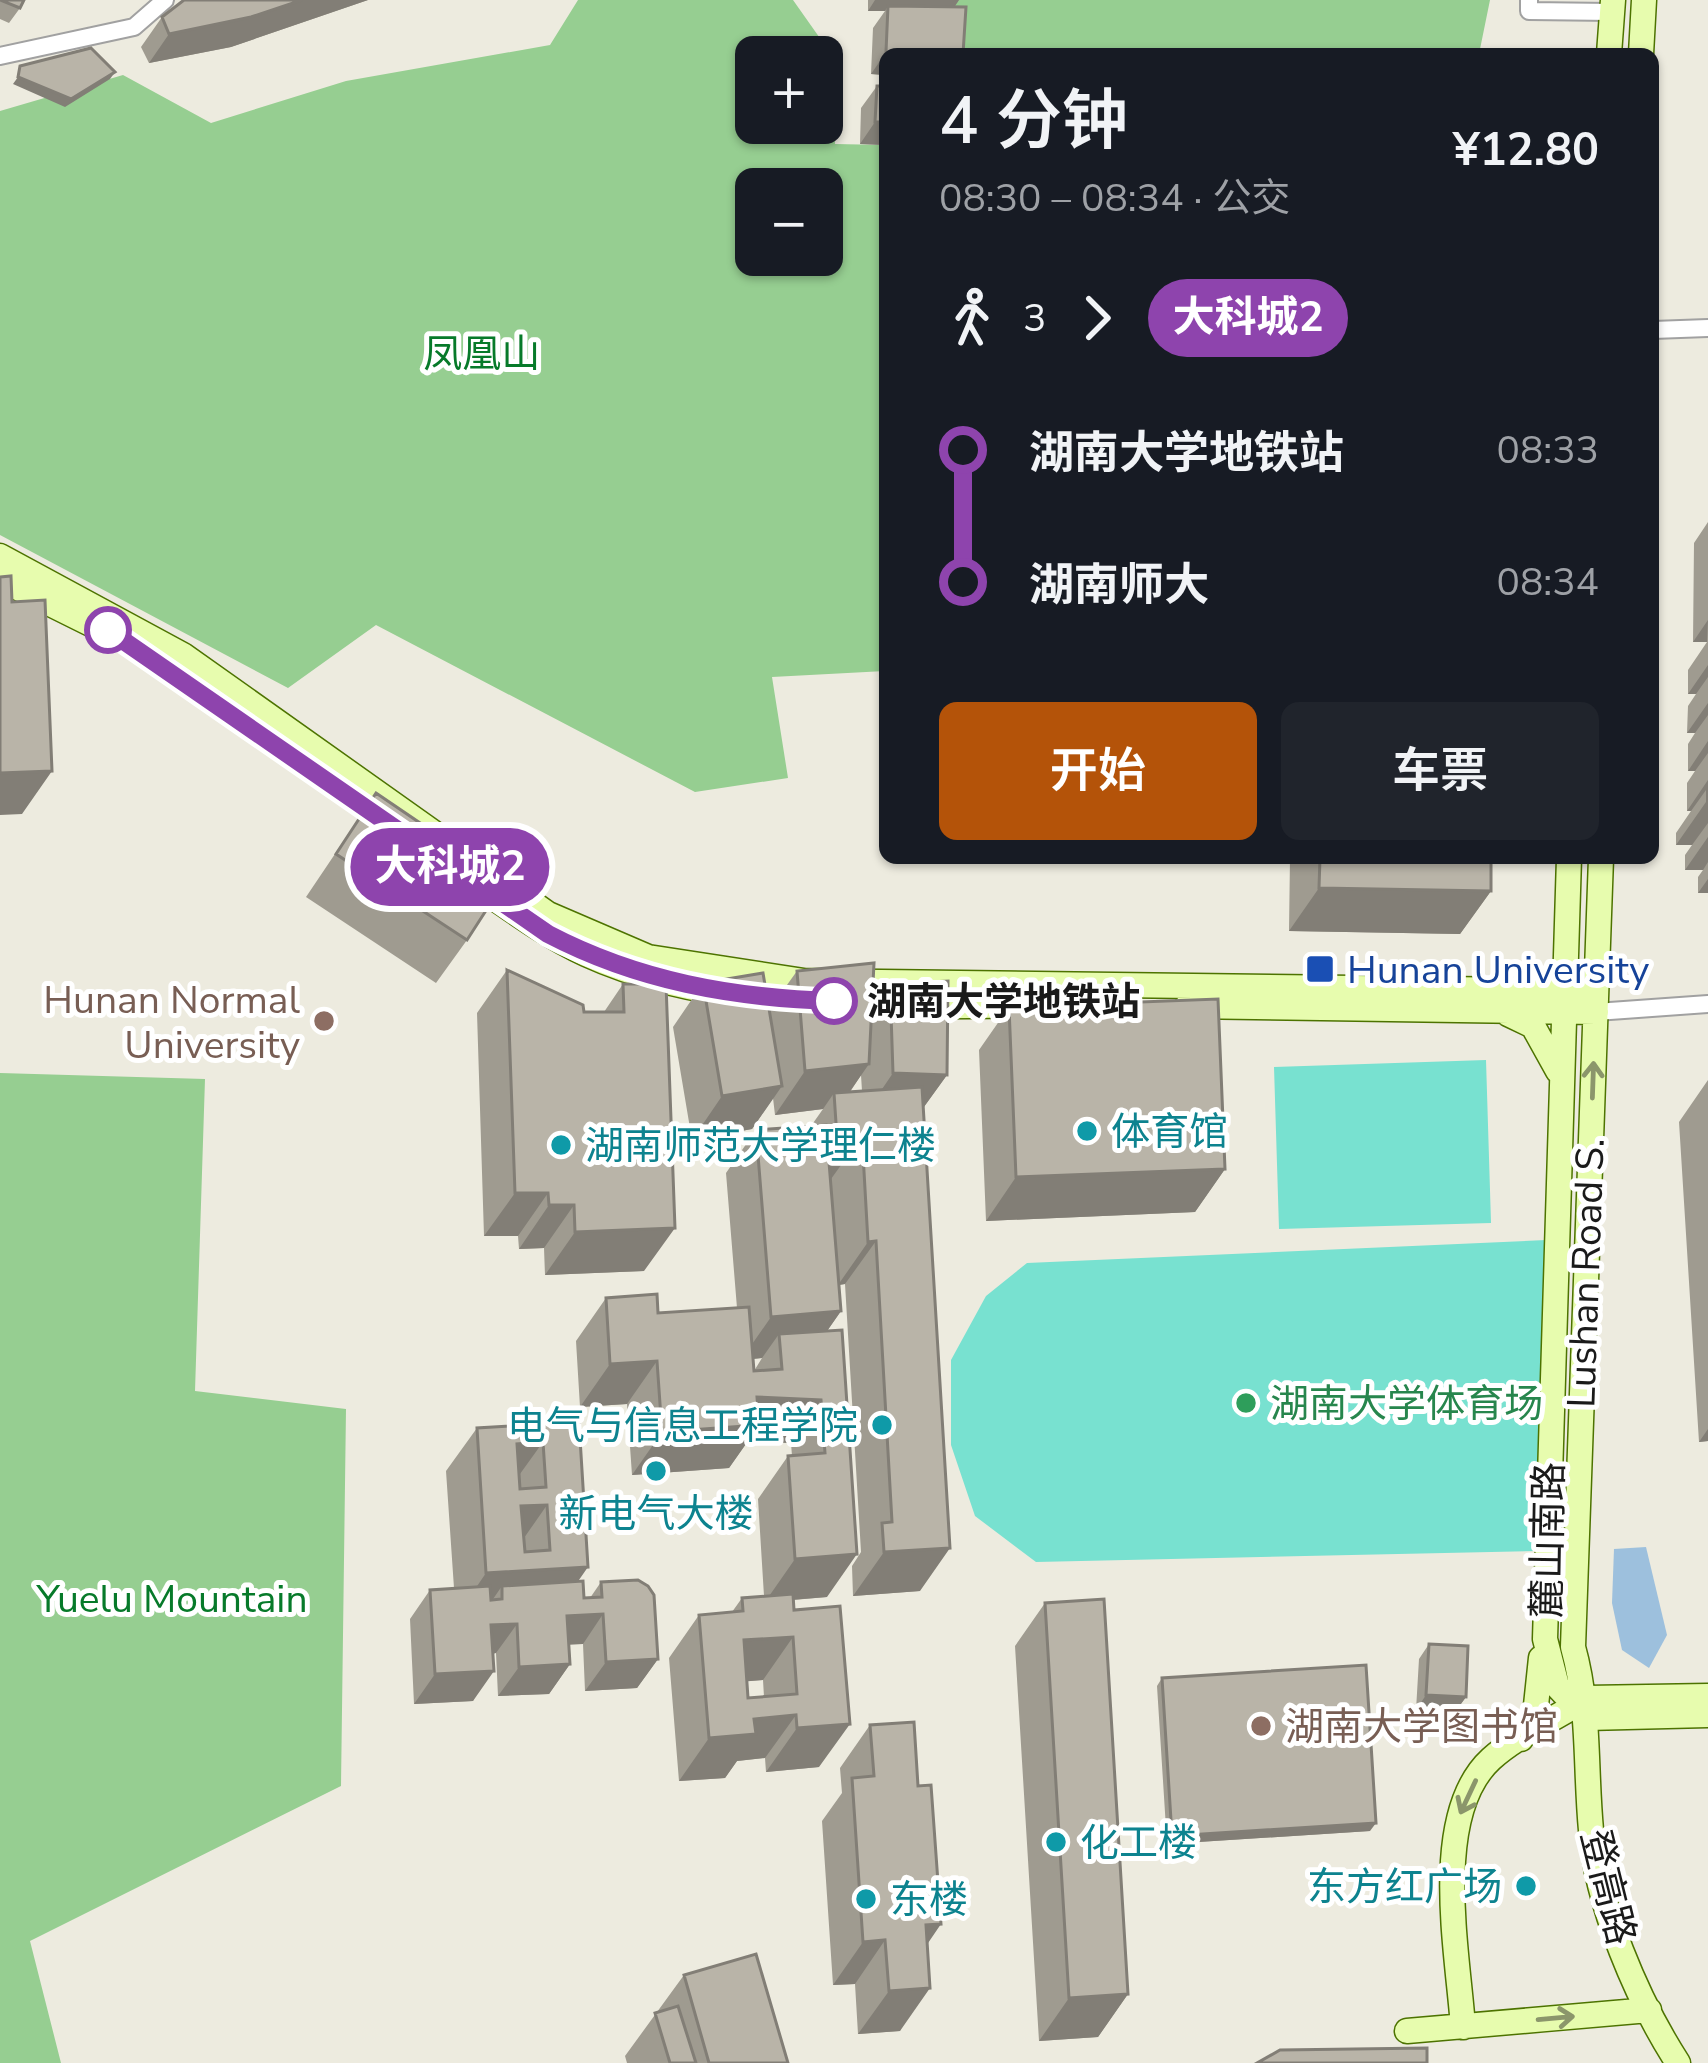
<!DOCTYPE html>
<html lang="zh">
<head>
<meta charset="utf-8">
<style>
	:root { --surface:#171b24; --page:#20242c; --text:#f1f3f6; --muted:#9ea1a6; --accent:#b45309 }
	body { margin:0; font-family:"Nunito Sans","Noto Sans SC",sans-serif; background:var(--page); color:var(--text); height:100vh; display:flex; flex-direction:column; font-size:45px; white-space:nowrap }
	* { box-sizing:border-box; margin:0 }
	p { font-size:39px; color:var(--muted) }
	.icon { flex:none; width:66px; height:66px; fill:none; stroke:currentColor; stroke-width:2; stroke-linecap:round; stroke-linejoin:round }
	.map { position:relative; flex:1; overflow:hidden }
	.details { position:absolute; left:879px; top:48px; width:780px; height:816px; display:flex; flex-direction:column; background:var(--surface); border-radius:18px; box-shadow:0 3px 9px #0004 }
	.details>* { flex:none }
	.badge { padding:0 24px; border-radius:39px; font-size:42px; line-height:78px }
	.fabs { position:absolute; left:735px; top:36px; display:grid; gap:24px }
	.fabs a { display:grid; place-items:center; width:108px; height:108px; border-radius:18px; background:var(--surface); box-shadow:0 3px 9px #0004; font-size:60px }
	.map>.badge { position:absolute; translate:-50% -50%; box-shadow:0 0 0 6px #fff }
	.legs { display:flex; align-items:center; gap:18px; height:132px; padding:0 60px; font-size:39px }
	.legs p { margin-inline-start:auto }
	.summary { display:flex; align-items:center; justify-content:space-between; height:204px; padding:0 60px }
	h1 { font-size:66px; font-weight:600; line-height:90px }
	.button { display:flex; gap:24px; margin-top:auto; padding:24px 60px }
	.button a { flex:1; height:138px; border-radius:18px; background:var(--accent); color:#fff; font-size:48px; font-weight:600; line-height:138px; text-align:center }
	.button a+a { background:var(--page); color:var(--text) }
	ul { padding:0 60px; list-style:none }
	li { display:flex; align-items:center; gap:42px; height:132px; font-size:45px }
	li i { display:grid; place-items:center; width:18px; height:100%; margin:0 15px; background:currentColor }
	li i::after { content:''; width:30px; height:30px; margin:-15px; border:9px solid; border-radius:50%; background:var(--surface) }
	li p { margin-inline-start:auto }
	li:first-child i { background:linear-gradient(#0000 50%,currentColor 0) }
	li:last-child i { background:linear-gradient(currentColor 50%,#0000 0) }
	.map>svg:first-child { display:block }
	.forest { fill:#96ce91; fill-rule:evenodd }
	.pitch { fill:#78e1d0 }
	.water { fill:#9dc0dd }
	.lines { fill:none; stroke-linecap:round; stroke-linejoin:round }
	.street-casing { stroke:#a1a1a1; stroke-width:20 }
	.secondary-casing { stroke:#4d7300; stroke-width:27 }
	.street { stroke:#fff; stroke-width:16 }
	.secondary { stroke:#e7fcae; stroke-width:24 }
	.wall { fill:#9f9b90; fill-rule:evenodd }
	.shaded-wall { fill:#827e76 }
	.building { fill:#b9b4a8; stroke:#827e76; stroke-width:3; fill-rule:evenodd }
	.oneway { stroke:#8b966b }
	.line-1-casing { stroke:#fff; stroke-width:27 }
	.line-1 { stroke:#8e44ad; stroke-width:18 }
	.stop-1-dot { fill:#fff; stroke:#8e44ad; stroke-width:6 }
	.transit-dot { fill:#1a4fb4; stroke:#fff; stroke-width:4.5 }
	.education-dot { fill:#8d6e63; stroke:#fff; stroke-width:4.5 }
	.culture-dot { fill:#0f9aa8; stroke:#fff; stroke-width:4.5 }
	.leisure-dot { fill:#2e9e5b; stroke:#fff; stroke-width:4.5 }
	.labels { text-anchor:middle; stroke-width:10; stroke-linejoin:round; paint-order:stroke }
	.park-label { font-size:39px; fill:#077a2a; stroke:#fff }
	.transit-label { font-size:39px; fill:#164399; stroke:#fff; text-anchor:start }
	.education-label { font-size:39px; fill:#785e54; stroke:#fff; text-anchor:end }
	.stop-label { font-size:39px; font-weight:bold; fill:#1a1a1a; stroke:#fff; text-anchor:start }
	.culture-label { font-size:39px; fill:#0d838f; stroke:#fff; text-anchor:start }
	.street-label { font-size:39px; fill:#1a1a1a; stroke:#fff }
	.leisure-label { font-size:39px; fill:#27864d; stroke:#fff; text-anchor:start }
</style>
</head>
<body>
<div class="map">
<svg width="1708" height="2063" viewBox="0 0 1708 2063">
	<rect width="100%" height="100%" fill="#edebdf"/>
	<path class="forest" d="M 578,0 L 793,0 L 829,51 L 835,144 L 885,145 L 885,671 L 772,677 L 788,778 L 695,792 L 376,625 L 288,688 L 0,535 L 0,111 L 123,75 L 211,123 L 346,81 L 550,45 ZM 756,57 L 822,57 L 822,123 L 756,123 ZM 756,189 L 822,189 L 822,255 L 756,255 Z
		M 952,0 L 1490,0 L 1479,54 L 949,54 Z
		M 0,1073 L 205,1079 L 195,1391 L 346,1409 L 341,1786 L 30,1941 L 61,2063 L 0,2063 Z"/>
	<path class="pitch" d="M 1486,1060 L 1491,1223 L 1279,1229 L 1274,1067 Z
		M 1546,1240 L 1535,1551 L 1036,1562 L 975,1516 L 951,1445 L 951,1360 L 986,1296 L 1027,1263 Z"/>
	<path class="water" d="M 1646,1547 L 1667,1635 L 1649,1668 L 1622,1650 L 1612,1603 L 1614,1549 Z"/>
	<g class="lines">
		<g class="street-casing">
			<path id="street" d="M 1529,0 L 1529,11 L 1612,12
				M 0,56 L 134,27 L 165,0
				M 1653,330 L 1708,328
				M 1596,1012 L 1708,1004"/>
		</g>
		<g class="secondary-casing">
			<path id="secondary" d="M 1609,54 L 1613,0
				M 1641,54 L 1644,0
				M 0,556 L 183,655 L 548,914 L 648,957 L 804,981 L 1596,991
				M 0,579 L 147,652 L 393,826
				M 1569,858 L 1545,1639 L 1557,1686 L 1587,1718 L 1708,1715
				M 1601,858 L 1573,1647 C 1590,1708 1585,1767 1591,1830 C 1596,1904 1638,2001 1678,2063
				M 470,881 C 508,907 545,935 586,954 C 736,1023 942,1003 1104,1005
				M 1187,1006 L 1596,1012
				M 1508,1014 L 1533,1026 L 1558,1071
				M 1587,1698 L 1708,1696
				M 1521,1739 L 1535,1715 L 1541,1658
				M 1463,2027 C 1458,1953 1430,1815 1491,1759 C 1516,1736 1555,1719 1584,1700
				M 1407,2031 L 1649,2010"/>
		</g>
		<use href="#street" class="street"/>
		<use href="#secondary" class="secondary"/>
	</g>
	<path class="wall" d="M 0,0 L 20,8 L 9,23 L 0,19 Z
		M 184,0 L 368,0 L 231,47 L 149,63 L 141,47 L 162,17 Z
		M 868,0 L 959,0 L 954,7 L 963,54 L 885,54 L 885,75 L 871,74 L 873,28 L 885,11 L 868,11 Z
		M 877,86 L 885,145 L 860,144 L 861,108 Z
		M 1708,522 L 1708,893 L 1698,893 L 1698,877 L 1703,870 L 1685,870 L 1685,855 L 1692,845 L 1676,845 L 1676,833 L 1691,811 L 1687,811 L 1687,783 L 1695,771 L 1688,771 L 1688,744 L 1695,733 L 1687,733 L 1688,706 L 1696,694 L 1688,694 L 1688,670 L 1707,642 L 1693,642 L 1694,543 Z
		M 376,793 L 413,840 L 467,940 L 436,983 L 306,897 Z
		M 1290,858 L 1491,858 L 1491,891 L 1460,934 L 1289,931 Z
		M 507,970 L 584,1012 L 604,1012 L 623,984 L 644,1271 L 545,1275 L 544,1248 L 519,1249 L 518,1236 L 484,1236 L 477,1013 Z
		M 797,971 L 872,1009 L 890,984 L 947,1075 L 923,1108 L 920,1591 L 853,1596 L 852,1566 L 861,1552 L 845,1284 L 839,1285 L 841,1311 L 827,1331 L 827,1597 L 793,1600 L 819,1767 L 766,1772 L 765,1758 L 737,1761 L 725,1778 L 679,1781 L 669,1658 L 699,1615 L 732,1612 L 742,1598 L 764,1596 L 758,1499 L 788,1456 L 792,1456 L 791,1443 L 748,1441 L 729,1468 L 632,1475 L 627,1404 L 580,1407 L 576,1341 L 606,1298 L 658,1313 L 737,1308 L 726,1173 L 756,1130 L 811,1126 L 823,1109 L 775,1115 L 773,1098 L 752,1129 L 692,1140 L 673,1027 L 703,983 L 769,1010 ZM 861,1075 L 862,1091 L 850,1092 ZM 762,1358 L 754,1371 L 753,1359 ZM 763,1680 L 764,1697 L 748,1698 L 747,1681 Z
		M 1009,1007 L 1225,1169 L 1195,1212 L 986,1221 L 979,1050 Z
		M 1708,1080 L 1708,1441 L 1699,1442 L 1679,1122 Z
		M 579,1422 L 578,1582 L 584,1598 L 590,1598 L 601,1582 L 658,1659 L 637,1688 L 585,1691 L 583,1644 L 569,1644 L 570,1664 L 549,1694 L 498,1696 L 496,1653 L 493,1654 L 473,1701 L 414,1704 L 410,1619 L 430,1590 L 454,1588 L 446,1471 L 477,1428 Z
		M 1045,1603 L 1128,1994 L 1098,2037 L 1039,2041 L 1015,1646 Z
		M 1429,1644 L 1466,1697 L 1455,1712 L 1416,1710 L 1419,1659 Z
		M 1162,1678 L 1370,1831 L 1167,1844 L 1157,1686 Z
		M 870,1725 L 927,1944 L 900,2031 L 858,2034 L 855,1984 L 833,1985 L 822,1821 L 842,1793 L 840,1768 Z
		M 684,1975 L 788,2063 L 627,2063 L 625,2056 Z"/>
	<path class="shaded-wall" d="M 302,0 L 368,0 L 231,47 L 149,63 L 169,34 Z
		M 875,0 L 959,0 L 951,12 L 888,6 L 885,11 L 868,11 Z
		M 885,54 L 885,75 L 871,74 Z
		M 115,72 L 110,79 L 65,107 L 13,84 L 18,77 Z
		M 875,122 L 885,122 L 885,145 L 860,144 Z
		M 1708,620 L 1707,642 L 1693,642 Z
		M 1708,665 L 1708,677 L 1696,694 L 1688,694 Z
		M 1708,703 L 1708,715 L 1695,733 L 1687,733 Z
		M 1708,741 L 1708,753 L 1695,771 L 1688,771 Z
		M 52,771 L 22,814 L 0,815 L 0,773 Z
		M 1708,780 L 1708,823 L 1692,845 L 1676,845 L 1706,802 L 1706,790 L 1691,811 L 1687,811 Z
		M 1708,837 L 1708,862 L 1703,870 L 1685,870 Z
		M 1708,879 L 1708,893 L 1698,893 Z
		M 1319,888 L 1491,891 L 1460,934 L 1289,931 Z
		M 869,1064 L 839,1107 L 834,1093 L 823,1109 L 775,1115 L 805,1071 Z
		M 893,1073 L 947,1075 L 916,1118 L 863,1117 Z
		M 782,1086 L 752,1129 L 692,1140 L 722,1096 Z
		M 862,1136 L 831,1179 L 807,1181 L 837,1138 Z
		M 1225,1169 L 1195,1212 L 986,1221 L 1016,1177 Z
		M 515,1193 L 548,1193 L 518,1236 L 484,1236 Z
		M 549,1205 L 574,1205 L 544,1248 L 519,1249 Z
		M 675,1228 L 644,1271 L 545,1275 L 575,1232 Z
		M 876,1241 L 845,1284 L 838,1285 L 868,1242 Z
		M 841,1311 L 811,1354 L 779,1334 L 762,1358 L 741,1360 L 771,1317 Z
		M 657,1361 L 627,1404 L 580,1407 L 610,1364 Z
		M 757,1397 L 821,1400 L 791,1443 L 748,1441 L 729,1468 L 632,1475 L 662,1432 Z
		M 1708,1429 L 1708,1441 L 1699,1442 Z
		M 543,1442 L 512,1485 L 517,1444 Z
		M 547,1505 L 517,1548 L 521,1506 Z
		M 950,1548 L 920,1591 L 853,1596 L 884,1552 Z
		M 857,1554 L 827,1597 L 765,1602 L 795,1559 Z
		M 588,1567 L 558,1610 L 502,1599 L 502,1586 L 482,1615 L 456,1617 L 486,1573 Z
		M 603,1614 L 583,1644 L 547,1646 L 567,1616 Z
		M 517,1624 L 496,1653 L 471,1655 L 491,1625 Z
		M 793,1637 L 763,1680 L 714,1684 L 744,1640 Z
		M 658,1659 L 637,1688 L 585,1691 L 606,1662 Z
		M 570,1664 L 549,1694 L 498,1696 L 519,1667 Z
		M 494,1671 L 473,1701 L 414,1704 L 435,1674 Z
		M 1426,1695 L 1466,1697 L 1455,1712 L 1416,1710 Z
		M 796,1715 L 765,1758 L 737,1761 L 725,1778 L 679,1781 L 709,1738 L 754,1719 Z
		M 850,1724 L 819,1767 L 766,1772 L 797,1728 Z
		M 1376,1823 L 1370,1831 L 1167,1844 L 1172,1836 Z
		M 941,1924 L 911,1968 L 926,1925 Z
		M 885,1940 L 855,1984 L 833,1985 L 863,1942 Z
		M 930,1988 L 900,2031 L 858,2034 L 889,1991 Z
		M 1128,1994 L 1098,2037 L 1039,2041 L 1069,1998 Z"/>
	<path class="building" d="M 0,0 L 24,0 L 20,8 Z
		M 184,0 L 302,0 L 251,17 L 169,34 L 162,17 Z
		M 888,6 L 966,7 L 963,54 L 886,52 Z
		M 91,48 L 115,72 L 71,99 L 18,77 L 20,66 Z
		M 877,86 L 885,86 L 885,122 L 875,122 Z
		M 11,576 L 12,602 L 45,600 L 52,771 L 0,773 L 0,577 Z
		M 376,793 L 423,825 L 413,840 L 496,895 L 467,940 L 336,854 Z
		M 1320,858 L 1491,858 L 1491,891 L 1319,888 Z
		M 874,963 L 869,1064 L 805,1071 L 797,971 Z
		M 507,970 L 583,1005 L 584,1012 L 624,1012 L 623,984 L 666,984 L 675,1228 L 575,1232 L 574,1205 L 549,1205 L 548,1193 L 515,1193 Z
		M 763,973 L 782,1086 L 722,1096 L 703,983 Z
		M 948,981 L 947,1075 L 893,1073 L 890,984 Z
		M 1218,999 L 1225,1169 L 1016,1177 L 1009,1007 Z
		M 922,1087 L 950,1548 L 884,1552 L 882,1523 L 892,1522 L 876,1241 L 868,1242 L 862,1136 L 837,1138 L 834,1093 Z
		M 826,1125 L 841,1311 L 771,1317 L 756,1130 Z
		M 657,1294 L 658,1313 L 749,1307 L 754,1371 L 782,1369 L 779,1334 L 842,1330 L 857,1554 L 795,1559 L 788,1456 L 825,1453 L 821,1400 L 757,1397 L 759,1425 L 662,1432 L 657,1361 L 610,1364 L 606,1298 Z
		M 579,1422 L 588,1567 L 486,1573 L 477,1428 ZM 543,1442 L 546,1487 L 520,1489 L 517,1444 ZM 547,1505 L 550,1550 L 525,1552 L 521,1506 Z
		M 638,1580 L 648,1586 L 654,1595 L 658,1659 L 606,1662 L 603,1614 L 567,1616 L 570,1664 L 519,1667 L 517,1624 L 491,1625 L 494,1671 L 435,1674 L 430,1590 L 490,1586 L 491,1600 L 502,1599 L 502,1586 L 583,1581 L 584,1598 L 602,1597 L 601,1582 Z
		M 793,1594 L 794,1610 L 840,1606 L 850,1724 L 797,1728 L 796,1715 L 754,1719 L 756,1734 L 709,1738 L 699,1615 L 743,1611 L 742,1598 ZM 793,1637 L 797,1694 L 748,1698 L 744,1640 Z
		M 1104,1599 L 1128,1994 L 1069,1998 L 1045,1603 Z
		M 1429,1644 L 1468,1646 L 1466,1697 L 1426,1695 Z
		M 1366,1665 L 1376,1823 L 1172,1836 L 1162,1678 Z
		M 914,1722 L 918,1786 L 931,1785 L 941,1924 L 926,1925 L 930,1988 L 889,1991 L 885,1940 L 863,1942 L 852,1778 L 874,1776 L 870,1725 Z
		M 756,1954 L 788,2063 L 709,2063 L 684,1975 Z
		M 678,2006 L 696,2063 L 670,2063 L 655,2013 Z
		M 1427,2048 L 1427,2063 L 1257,2063 L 1280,2050 Z"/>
	<defs><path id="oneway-shaft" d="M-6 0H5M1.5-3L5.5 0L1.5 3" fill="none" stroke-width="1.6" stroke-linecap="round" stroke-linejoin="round" transform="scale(3)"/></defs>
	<g class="oneway">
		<use href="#oneway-shaft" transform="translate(1593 1080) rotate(-88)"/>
		<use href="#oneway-shaft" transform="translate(1468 1797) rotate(115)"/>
		<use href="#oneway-shaft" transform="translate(1556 2018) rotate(-5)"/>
	</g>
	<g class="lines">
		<g class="line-1-casing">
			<path id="line-1" d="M 108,630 L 548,934 C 638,981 733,998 834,1001"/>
		</g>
		<use href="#line-1" class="line-1"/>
	</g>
	<g class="stop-1-dot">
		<circle cx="108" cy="630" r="21"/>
		<circle cx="834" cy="1001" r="21"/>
	</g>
	<rect class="transit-dot" x="1305" y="954" width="30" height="30" rx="6"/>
	<g class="education-dot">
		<circle cx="324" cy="1021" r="12"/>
		<circle cx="1261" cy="1726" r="12"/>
	</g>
	<g class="culture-dot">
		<circle cx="1087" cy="1131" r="12"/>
		<circle cx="561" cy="1145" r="12"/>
		<circle cx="882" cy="1425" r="12"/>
		<circle cx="656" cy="1471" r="12"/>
		<circle cx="1056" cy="1842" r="12"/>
		<circle cx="1526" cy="1886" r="12"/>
		<circle cx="866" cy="1899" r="12"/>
	</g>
	<circle class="leisure-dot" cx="1246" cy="1403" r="12"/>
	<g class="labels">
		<g class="park-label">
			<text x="482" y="367">凤凰山</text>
			<text x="172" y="1612">Yuelu Mountain</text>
		</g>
		<g class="transit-label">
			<text x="1347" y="983">Hunan University</text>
		</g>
		<g class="education-label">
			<text x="300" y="1013">Hunan Normal<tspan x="300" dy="45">University</tspan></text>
			<text x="1285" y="1740" text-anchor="start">湖南大学图书馆</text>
		</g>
		<g class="stop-label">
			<text x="867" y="1015">湖南大学地铁站</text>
		</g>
		<g class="culture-label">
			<text x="1111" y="1145">体育馆</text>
			<text x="585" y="1159">湖南师范大学理仁楼</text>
			<text x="858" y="1439" text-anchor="end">电气与信息工程学院</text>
			<text x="656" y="1527" text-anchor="middle">新电气大楼</text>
			<text x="1080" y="1856">化工楼</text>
			<text x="1502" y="1900" text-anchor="end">东方红广场</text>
			<text x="890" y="1913">东楼</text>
		</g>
		<g class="street-label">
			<text transform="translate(1585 1273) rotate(-88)" y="14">Lushan Road S.</text>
			<text transform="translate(1547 1540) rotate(-89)" y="14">麓山南路</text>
			<text transform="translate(1609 1887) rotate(76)" y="14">登高路</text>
		</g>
		<g class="leisure-label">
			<text x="1270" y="1417">湖南大学体育场</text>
		</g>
	</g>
</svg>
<div class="fabs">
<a>+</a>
<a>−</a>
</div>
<b class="badge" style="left:450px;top:867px;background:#8e44ad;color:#fff">大科城2</b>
<section class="details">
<div class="summary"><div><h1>4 分钟</h1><p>08:30 – 08:34 · 公交</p></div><b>¥12.80</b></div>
<div class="legs"><svg class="icon" aria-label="walk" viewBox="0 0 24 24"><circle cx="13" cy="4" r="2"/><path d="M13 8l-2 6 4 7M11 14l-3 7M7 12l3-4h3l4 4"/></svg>3<svg class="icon" aria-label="forward" viewBox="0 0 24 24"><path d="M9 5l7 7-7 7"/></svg><b class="badge" style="background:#8e44ad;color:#fff">大科城2</b></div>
<ul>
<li><i style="color:#8e44ad"></i><b>湖南大学地铁站</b><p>08:33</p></li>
<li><i style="color:#8e44ad"></i><b>湖南师大</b><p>08:34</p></li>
</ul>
<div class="button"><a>开始</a><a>车票</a></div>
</section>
</div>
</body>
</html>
